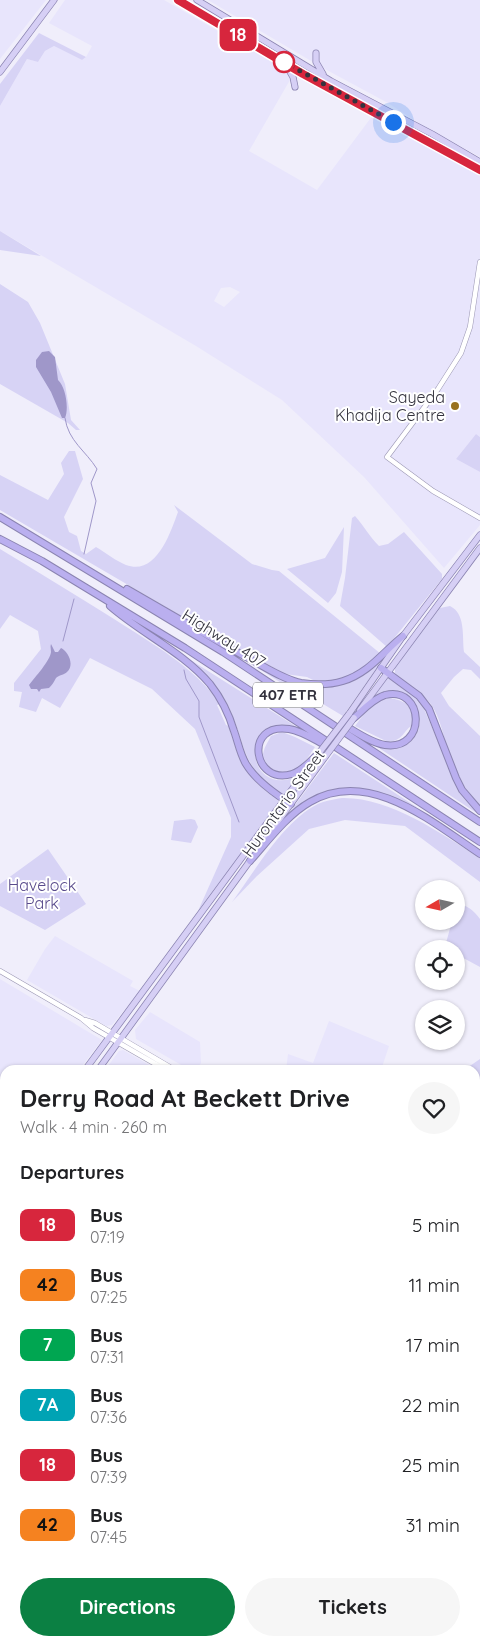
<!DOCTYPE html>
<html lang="en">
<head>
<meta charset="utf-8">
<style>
	:root { --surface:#fff; --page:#f6f6f6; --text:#202124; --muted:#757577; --accent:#0b8043 }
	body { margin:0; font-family:Quicksand,sans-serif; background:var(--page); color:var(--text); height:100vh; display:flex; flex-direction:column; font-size:19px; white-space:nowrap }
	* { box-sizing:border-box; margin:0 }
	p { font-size:16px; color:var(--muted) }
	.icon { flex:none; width:28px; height:28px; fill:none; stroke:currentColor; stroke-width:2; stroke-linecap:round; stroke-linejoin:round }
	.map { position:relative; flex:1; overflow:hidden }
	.side { position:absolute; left:0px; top:1065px; width:480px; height:581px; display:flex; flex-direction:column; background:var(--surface); border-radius:15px 15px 0 0; box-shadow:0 1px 4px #0004 }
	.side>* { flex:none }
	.badge { padding:0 10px; border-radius:8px; font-size:18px; line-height:32px }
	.needle { width:32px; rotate:261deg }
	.tools { position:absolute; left:415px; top:880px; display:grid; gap:10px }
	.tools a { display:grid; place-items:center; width:50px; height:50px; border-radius:50%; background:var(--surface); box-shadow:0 1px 4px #0004; font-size:25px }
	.you { position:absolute; width:25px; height:25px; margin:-12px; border:4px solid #fff; border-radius:50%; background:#1a73e8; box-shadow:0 0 0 8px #1a73e833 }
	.map>.badge { position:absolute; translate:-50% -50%; box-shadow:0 0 0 2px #fff }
	h2 { padding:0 20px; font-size:19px; line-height:45px }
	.round { display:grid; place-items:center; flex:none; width:52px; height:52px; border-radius:26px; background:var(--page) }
	.headline { display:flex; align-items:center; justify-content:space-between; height:85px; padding:0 20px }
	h1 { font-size:24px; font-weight:700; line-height:38px }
	.primary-button { display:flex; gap:10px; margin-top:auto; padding:10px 20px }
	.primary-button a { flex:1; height:58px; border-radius:30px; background:var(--accent); color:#fff; font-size:20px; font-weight:700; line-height:58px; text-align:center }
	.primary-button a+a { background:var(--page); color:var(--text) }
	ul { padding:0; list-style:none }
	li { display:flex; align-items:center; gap:15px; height:60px; padding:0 20px }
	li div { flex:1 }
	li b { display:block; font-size:19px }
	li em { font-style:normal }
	li .badge { min-width:55px; font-weight:700; text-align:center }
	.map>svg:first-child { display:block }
	.built { fill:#e8e5fc; fill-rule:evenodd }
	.green { fill:#d7d3f5 }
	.water { fill:#9f97c9 }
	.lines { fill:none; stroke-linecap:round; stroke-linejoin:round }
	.stream { stroke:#9f97c9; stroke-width:1 }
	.minor-casing { stroke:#9c98b4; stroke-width:5.5 }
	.major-casing { stroke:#8b84b1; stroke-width:7 }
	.highway-casing { stroke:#8b84b1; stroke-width:8 }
	.minor { stroke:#fff; stroke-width:4.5 }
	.major { stroke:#d6cff5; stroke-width:5.5 }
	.highway { stroke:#baafef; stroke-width:6 }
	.major-bridge-casing { stroke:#8b84b1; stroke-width:7; stroke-linecap:butt }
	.major-bridge { stroke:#d6cff5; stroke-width:5.5 }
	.line-casing { stroke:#fff; stroke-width:11 }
	.line { stroke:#d7263d; stroke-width:8 }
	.walk { stroke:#34333e; stroke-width:5; stroke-dasharray:0 9 }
	.stop-dot { fill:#fff; stroke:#d7263d; stroke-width:2.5 }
	.poi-dot { fill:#99711d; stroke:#fff; stroke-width:2 }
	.labels { text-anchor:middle; stroke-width:4; stroke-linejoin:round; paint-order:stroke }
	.shield { fill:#fff; stroke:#717078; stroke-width:1 }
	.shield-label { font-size:15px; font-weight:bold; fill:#34333e }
	.poi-label { font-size:16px; fill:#34333e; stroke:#fff; text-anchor:end }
	.street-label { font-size:16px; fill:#34333e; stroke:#fff }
	.park-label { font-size:16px; fill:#594b8c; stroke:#fff }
</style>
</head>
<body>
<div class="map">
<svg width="480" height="1646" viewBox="0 0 480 1646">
	<rect width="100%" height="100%" fill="#f0eefb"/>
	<path class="built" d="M 0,0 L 46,0 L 0,59 Z
		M 65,0 L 164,0 L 288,71 L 290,80 L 249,151 L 317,190 L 373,115 L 463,164 L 480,175 L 480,437 L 476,434 L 456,459 L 480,472 L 480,525 L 444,568 L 364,477 L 282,400 L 196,346 L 0,231 L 0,106 L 27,59 L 38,62 L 45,51 L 54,46 L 82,60 L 86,57 L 92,46 L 49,23 ZM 230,287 L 240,292 L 224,307 L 214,301 L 221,288 Z
		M 208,0 L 480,0 L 480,157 L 423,126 L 388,103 L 323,68 Z
		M 55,936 L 133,981 L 130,986 L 140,991 L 112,1025 L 106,1026 L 27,980 L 45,949 Z
		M 0,979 L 102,1040 L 79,1070 L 5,1070 L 5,1170 L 0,1177 Z
		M 150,1012 L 200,1042 L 201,1063 L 196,1070 L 190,1070 L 136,1039 L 135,1030 Z
		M 329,1021 L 389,1046 L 381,1070 L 286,1070 L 288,1054 L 313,1063 Z
		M 123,1050 L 158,1070 L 105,1070 L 119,1051 Z
		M 475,1514 L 480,1517 L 480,1608 L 475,1615 Z
		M 237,1641 L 449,1641 L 448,1646 L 238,1646 Z"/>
	<path class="green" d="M 39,33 L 86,57 L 82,60 L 54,46 L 45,51 L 38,62 L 27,59 L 0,106 L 0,84 Z
		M 0,231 L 41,256 L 0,250 Z
		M 0,284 L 28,302 L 40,323 L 65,384 L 71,420 L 80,430 L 76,430 L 68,423 L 0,384 Z
		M 476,434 L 480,437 L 480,472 L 456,459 Z
		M 69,451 L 75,451 L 83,479 L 64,517 L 69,532 L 77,536 L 81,551 L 86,554 L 96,547 C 106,553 116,561 126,565 C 156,576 170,534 178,512 L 174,505 L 252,564 L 272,570 L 279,571 L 381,654 L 361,671 L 347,677 L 334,681 L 317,682 L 307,677 L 285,674 L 217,637 L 0,510 L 0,475 L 48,500 L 64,474 L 61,463 Z
		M 355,516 C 364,526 369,536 379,546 L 388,544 L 404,532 L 442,574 L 442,579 L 387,647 L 340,606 L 345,578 L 352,518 Z
		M 344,527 L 342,572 L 336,593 L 328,603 L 287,569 L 325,558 Z
		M 0,549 C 38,572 76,595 114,619 C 151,643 195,667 220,704 L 217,705 L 226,725 L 229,726 C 239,761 242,773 272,796 L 274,795 L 278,800 L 278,804 L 198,911 L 231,837 L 231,818 L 195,729 L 152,689 L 90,658 L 60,708 L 42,698 L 36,712 L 19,707 L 22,692 L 14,691 L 14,683 L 41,649 L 38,631 L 10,615 L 0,629 Z
		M 450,606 C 466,614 462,636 464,652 L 480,667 L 480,679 L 471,670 L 463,669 L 454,677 L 441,693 L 449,706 L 480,736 L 480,807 C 466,791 455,774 449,754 C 443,736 441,718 430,703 C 421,692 409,684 397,676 L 395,673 L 395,667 L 440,608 Z
		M 386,655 L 343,716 L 323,704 L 321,708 L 248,662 L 279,677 L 338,686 L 362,676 L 379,663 Z
		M 189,659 L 300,729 L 289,727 L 258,739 C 247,767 270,790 297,776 L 298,777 L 284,796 C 238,768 247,740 225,700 C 216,684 203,671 189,659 Z
		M 387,678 L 390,679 L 415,698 L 424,709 L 459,790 L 478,814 L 373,744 C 383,744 397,747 405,744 C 426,736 421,708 408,697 L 377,697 L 375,695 Z
		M 385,697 C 404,701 412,702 414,724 C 402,731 405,740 388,742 L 355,726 L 369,707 Z
		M 282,732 L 295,737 L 315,747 C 310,754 305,763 298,769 C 288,776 263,773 263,758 C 262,750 268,742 271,736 Z
		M 334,753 L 418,808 C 384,793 344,777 309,799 C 298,806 289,816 280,825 Z
		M 342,798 C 390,797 440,833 480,858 L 480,882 L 405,826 L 345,820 L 309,829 L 257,876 L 232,902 C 254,872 288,814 323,802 C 329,800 336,799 342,798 Z
		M 191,819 L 195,820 L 198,827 L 191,843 L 171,840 L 174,821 Z
		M 48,849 L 86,904 L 45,930 L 0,906 L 0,884 Z
		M 456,904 C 467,904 474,911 480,919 L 480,967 L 456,954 L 456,949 L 445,947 L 452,921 L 456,921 Z
		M 480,1059 L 480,1155 L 478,1161 L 480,1180 L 480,1244 L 475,1249 L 475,1070 L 464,1070 Z
		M 475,1400 L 480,1407 L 480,1517 L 475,1514 Z
		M 0,1416 L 5,1419 L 5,1589 L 0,1586 Z
		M 206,1641 L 315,1641 L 311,1646 L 193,1646 Z"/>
	<path class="water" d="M 49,351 L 55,357 L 58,380 C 66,387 69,409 65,418 L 62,418 L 51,392 L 36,367 L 36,360 L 42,352 Z
		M 51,644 L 55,652 L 58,652 L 61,648 C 68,651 75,665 67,672 C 64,675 59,675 56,678 C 54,682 52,685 49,688 L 41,689 L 39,692 L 37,689 L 31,689 L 29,685 C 35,677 50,661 51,652 C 51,649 50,647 51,644 Z"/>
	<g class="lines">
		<path class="stream" d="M 65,418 C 68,441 86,451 97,469 L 91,483 L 96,501 L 84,554
			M 63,641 L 74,599
			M 184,670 L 186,679 L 199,701 L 199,717 L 239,822
			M 475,1129 L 480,1126
			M 224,1641 L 225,1646"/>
		<g class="minor-casing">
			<path id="minor" d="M 480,262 L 470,327 L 461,353 L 438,389 L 387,457 L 433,491 L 480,518
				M 0,971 L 81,1018 L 93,1028 L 166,1070
				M 85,1020 L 95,1023 L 175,1070
				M 0,1233 L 5,1237
				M 0,1239 L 5,1242
				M 475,1387 L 480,1395
				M 475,1628 L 480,1621
				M 67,1646 L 71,1641
				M 461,1646 L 464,1641"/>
		</g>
		<g class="major-casing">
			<path id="major" d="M 178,0 L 303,74 L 480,170
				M 197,0 L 331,81 L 432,134 L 480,162
				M 316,53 L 316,62 L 323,74
				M 286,65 L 293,77 L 295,87
				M 0,72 L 54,0
				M 360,710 L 480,548
				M 349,714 L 403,636 L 480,535
				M 266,838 L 325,757
				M 85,1070 L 313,761
				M 98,1070 L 252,858
				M 0,1182 L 5,1176
				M 0,1198 L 5,1192
				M 0,1591 L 5,1594
				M 0,1600 L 5,1603
				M 73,1641 L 81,1646
				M 88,1641 L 96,1646"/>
		</g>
		<g class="highway-casing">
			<path id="highway" d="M 0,517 L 223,652 L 480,822
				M 0,539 L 42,561 L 185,648 L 480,842
				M 127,589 C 167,612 206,635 246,657 C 264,666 282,679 301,683 C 315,685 330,685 343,681 C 369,673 383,652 403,636
				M 110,606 C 142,634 183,652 210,684 C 221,698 229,714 234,731 C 238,742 240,754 246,764 C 256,781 275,794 291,804
				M 381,668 L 419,696 L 429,709 L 456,778 L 462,790 L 480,811
				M 344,725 C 356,732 371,743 385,745 C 428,751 424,685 385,695 C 373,699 363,710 354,718
				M 319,753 C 311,760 303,771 292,774 C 253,786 243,722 289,729 C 302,731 315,740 327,746
				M 250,861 C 267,842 287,815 310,802 C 369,767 433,823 480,854"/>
		</g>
		<use href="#minor" class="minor"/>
		<use href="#major" class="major"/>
		<use href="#highway" class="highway"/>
		<g class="major-bridge-casing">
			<path id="major-bridge" d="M 319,753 L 349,714
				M 325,757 L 354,718"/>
		</g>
		<use href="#major-bridge" class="major-bridge"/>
	</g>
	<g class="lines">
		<g class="line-casing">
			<path id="line" d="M 178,0 L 303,74 L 480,170"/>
		</g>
		<use href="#line" class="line"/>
		<path class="walk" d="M 284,62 L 393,122"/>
	</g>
	<circle class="stop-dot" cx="284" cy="62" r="10"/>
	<circle class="poi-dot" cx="455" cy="406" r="5"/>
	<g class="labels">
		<rect class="shield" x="253" y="682.5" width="70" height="25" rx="4"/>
		<g class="shield-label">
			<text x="288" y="700">407 ETR</text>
		</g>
		<g class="poi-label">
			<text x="445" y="403">Sayeda<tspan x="445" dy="18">Khadija Centre</tspan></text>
		</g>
		<g class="street-label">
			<text transform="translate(224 638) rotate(32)" y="6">Highway 407</text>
			<text transform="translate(283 803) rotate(-54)" y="6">Hurontario Street</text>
		</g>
		<g class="park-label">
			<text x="42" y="891">Havelock<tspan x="42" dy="18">Park</tspan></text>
		</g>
	</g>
</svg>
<div class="tools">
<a><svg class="needle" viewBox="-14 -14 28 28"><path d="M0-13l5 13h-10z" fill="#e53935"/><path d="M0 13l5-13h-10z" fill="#757577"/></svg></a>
<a><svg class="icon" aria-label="locate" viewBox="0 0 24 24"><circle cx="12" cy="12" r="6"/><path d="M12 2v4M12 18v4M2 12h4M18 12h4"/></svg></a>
<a><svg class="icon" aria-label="layers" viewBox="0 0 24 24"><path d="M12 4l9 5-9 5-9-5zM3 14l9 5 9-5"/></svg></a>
</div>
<div class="you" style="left:393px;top:122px"></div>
<b class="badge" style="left:238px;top:35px;background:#d7263d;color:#fff">18</b>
<section class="side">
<div class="headline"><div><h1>Derry Road At Beckett Drive</h1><p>Walk · 4 min · 260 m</p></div><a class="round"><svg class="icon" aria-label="heart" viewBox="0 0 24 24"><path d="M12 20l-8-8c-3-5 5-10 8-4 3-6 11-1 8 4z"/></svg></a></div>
<h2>Departures</h2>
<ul>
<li><span class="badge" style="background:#d7263d;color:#fff">18</span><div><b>Bus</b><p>07:19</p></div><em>5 min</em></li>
<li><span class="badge" style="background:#f58220;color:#111">42</span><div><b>Bus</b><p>07:25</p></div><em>11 min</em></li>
<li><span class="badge" style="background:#00a651;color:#fff">7</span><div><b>Bus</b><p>07:31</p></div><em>17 min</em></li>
<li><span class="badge" style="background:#00a3b4;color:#fff">7A</span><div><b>Bus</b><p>07:36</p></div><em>22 min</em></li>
<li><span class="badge" style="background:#d7263d;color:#fff">18</span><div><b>Bus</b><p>07:39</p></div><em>25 min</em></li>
<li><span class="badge" style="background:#f58220;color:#111">42</span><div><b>Bus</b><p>07:45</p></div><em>31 min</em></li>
</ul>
<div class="primary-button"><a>Directions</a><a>Tickets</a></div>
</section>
</div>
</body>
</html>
